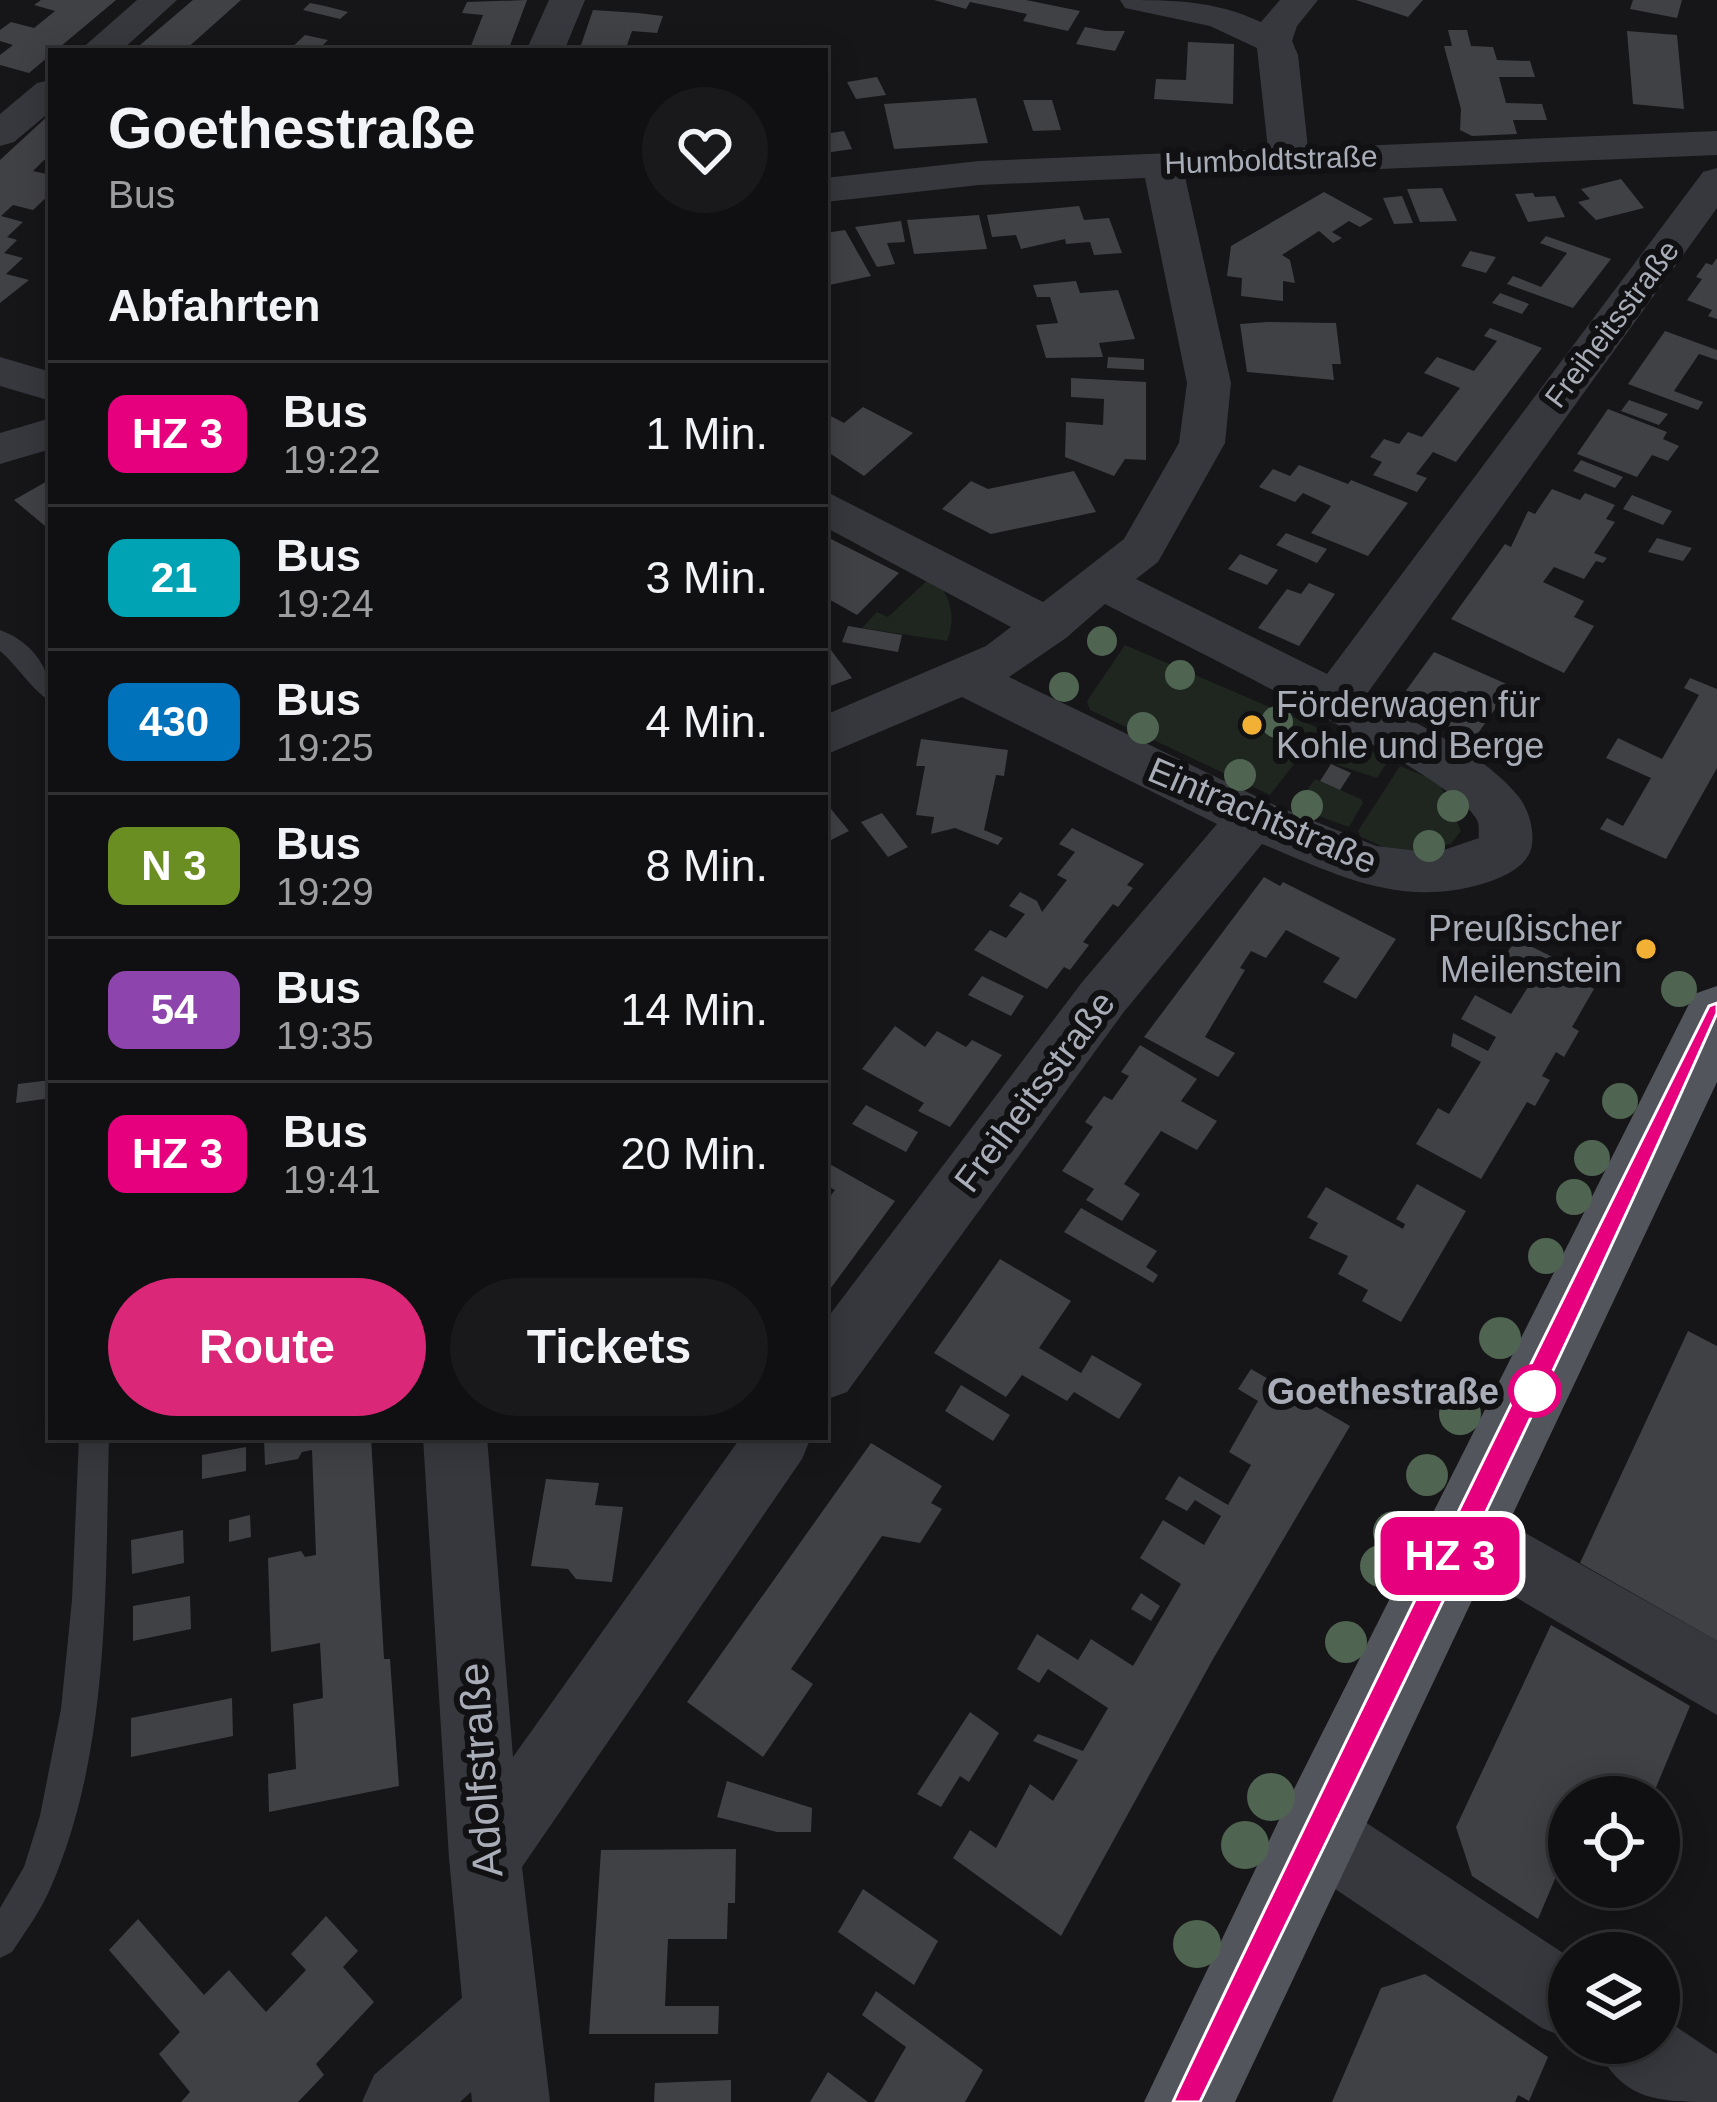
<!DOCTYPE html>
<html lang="de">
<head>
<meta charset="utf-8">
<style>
	:root { --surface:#101012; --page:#19191b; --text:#f1f3f6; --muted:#9c9d9f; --line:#303032; --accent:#db2777 }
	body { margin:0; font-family:Arial,sans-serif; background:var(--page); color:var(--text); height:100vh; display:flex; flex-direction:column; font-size:45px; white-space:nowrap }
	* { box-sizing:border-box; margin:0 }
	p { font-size:39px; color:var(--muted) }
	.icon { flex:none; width:66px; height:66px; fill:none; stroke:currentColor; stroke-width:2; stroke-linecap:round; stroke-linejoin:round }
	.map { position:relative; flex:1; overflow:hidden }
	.panel { position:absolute; left:48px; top:48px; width:780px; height:1392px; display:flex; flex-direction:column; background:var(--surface); border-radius:0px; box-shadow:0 6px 30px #0003,0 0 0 3px var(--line) }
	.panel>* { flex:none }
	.badge { padding:0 24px; border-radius:18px; font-size:42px; line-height:78px }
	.buttons { position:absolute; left:1548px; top:1776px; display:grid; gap:24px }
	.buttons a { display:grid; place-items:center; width:132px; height:132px; border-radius:50%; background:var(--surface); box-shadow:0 6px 30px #0003,0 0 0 3px var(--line); font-size:60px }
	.map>.badge { position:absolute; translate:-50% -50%; box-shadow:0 0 0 6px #fff }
	h2 { padding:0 60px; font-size:45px; line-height:108px }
	.round { display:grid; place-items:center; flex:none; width:126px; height:126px; border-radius:63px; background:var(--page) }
	.summary { display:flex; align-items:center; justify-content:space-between; height:204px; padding:0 60px }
	h1 { font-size:57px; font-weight:600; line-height:90px }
	.button { display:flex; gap:24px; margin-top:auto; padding:24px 60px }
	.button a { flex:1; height:138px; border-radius:72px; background:var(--accent); color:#fff; font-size:48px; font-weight:600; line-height:138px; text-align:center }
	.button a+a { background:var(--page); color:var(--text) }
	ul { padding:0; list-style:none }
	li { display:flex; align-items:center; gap:36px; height:144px; padding:0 60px; border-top:3px solid var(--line) }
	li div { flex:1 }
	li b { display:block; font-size:45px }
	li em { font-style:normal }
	li .badge { min-width:132px; font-weight:700; text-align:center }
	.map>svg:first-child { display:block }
	.green { fill:#1e261f }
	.building { fill:#404145 }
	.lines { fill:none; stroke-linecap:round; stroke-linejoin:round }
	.lane { fill:#37383d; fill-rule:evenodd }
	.street { fill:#37383d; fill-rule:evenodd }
	.primary { fill:#53555c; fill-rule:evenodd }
	.tree { fill:#506452 }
	.line { fill:#e6007e; stroke:#fff; stroke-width:3 }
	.poi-dot { fill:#f2b134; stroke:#111113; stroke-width:4.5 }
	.stop-dot { fill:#fff; stroke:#e6007e; stroke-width:6 }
	.labels { text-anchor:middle; stroke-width:12; stroke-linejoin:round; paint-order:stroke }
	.far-street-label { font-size:30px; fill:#a8adb8; stroke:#111113 }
	.poi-label { font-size:36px; fill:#a8adb8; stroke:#111113; text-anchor:start }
	.street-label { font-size:36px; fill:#a8adb8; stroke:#111113 }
	.stop-label { font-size:36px; font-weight:bold; fill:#a8adb8; stroke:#111113; text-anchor:end }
	.near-street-label { font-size:42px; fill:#a8adb8; stroke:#111113 }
</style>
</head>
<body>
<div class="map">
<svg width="1717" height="2102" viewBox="0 0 1717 2102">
	<rect width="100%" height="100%" fill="#161618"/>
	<path class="green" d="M 932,576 C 950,594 957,616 947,641 L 862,628 L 877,612 L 888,617 Z
		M 1125,645 L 1316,727 L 1319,732 L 1270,795 L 1090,710 L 1087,701 Z
		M 1346,741 L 1384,757 L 1386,764 L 1377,778 L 1329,762 L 1327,755 Z
		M 1400,766 L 1439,782 L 1461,831 L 1451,844 L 1399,854 L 1361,837 L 1358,831 Z
		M 1315,779 L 1361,799 L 1363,803 L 1349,827 L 1302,810 L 1298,802 Z"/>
	<path class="building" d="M 41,0 L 116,0 L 29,73 L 0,65 L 0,55 L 13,45 L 0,41 L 0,30 L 11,22 L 34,28 L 55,11 L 34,5 Z
		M 193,0 L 241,0 L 184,51 L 133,51 Z
		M 527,0 L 508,51 L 469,51 L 483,15 L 462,13 L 467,2 Z
		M 934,0 L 1026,0 L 1080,11 L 1068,31 L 1023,21 L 1027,14 L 970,2 L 966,9 Z
		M 1356,0 L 1423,0 L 1408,17 Z
		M 1633,0 L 1682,0 L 1677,18 L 1630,9 Z
		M 310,3 L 325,6 L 348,12 L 340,19 L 303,10 Z
		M 593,10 L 638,13 L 663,16 L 657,33 L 632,31 L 625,51 L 579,51 Z
		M 1085,27 L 1106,31 L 1125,31 L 1115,51 L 1076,44 Z
		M 1448,30 L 1467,30 L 1471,46 L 1493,47 L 1497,60 L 1530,61 L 1535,77 L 1499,77 L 1506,103 L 1542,104 L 1547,120 L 1513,120 L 1517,134 L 1472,136 L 1460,130 L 1461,109 L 1444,46 L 1452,46 Z
		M 1627,31 L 1677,35 L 1684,109 L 1633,104 Z
		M 305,35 L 328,40 L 317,51 L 288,51 Z
		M 1188,42 L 1234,44 L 1233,104 L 1154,99 L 1156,79 L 1186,80 Z
		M 877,77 L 886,95 L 856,99 L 847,82 Z
		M 976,98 L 988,143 L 894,149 L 884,104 Z
		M 1023,100 L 1052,100 L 1061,130 L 1033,131 Z
		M 51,113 L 51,162 L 44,160 L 33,171 L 51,175 L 50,194 L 33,210 L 13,205 L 1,216 L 23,222 L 7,237 L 17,240 L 4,253 L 23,258 L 6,274 L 29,280 L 0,303 L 0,160 Z
		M 844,131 L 852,149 L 825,153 L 825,134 Z
		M 1621,179 L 1644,208 L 1596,220 L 1578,202 L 1590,199 L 1581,189 Z
		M 1442,188 L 1457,221 L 1420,222 L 1407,189 Z
		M 1324,192 L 1373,219 L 1360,227 L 1349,221 L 1332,232 L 1342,238 L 1333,243 L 1319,231 L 1282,255 L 1290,260 L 1295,283 L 1283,281 L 1283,301 L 1241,296 L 1242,278 L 1227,276 L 1231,246 Z
		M 1533,193 L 1535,197 L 1555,196 L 1565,217 L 1528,222 L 1515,194 Z
		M 1402,196 L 1413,223 L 1394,224 L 1383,198 Z
		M 1079,206 L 1084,220 L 1109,218 L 1122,253 L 1094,255 L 1090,242 L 1066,244 L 1065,239 L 1021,249 L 1016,235 L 992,237 L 987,215 Z
		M 979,215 L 987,249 L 914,254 L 907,220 Z
		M 901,221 L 905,242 L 887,243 L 895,264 L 877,267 L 855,227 Z
		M 845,230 L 871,276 L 825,286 L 825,233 Z
		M 1546,236 L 1611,259 L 1573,308 L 1507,284 L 1513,276 L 1541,287 L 1567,253 L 1540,243 Z
		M 1470,251 L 1496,257 L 1486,273 L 1461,266 Z
		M 1717,258 L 1717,319 L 1708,316 L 1712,310 L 1687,300 L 1702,279 L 1696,277 L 1706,263 L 1712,265 Z
		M 1076,281 L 1080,293 L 1118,290 L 1135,339 L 1099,343 L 1103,357 L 1046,358 L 1036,325 L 1058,323 L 1050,297 L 1037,297 L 1033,285 Z
		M 1500,293 L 1529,304 L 1522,314 L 1492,303 Z
		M 1267,322 L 1336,323 L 1341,364 L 1332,364 L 1334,380 L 1247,372 L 1240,324 Z
		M 1490,328 L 1542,348 L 1456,462 L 1433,452 L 1416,474 L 1427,478 L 1417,492 L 1373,475 L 1382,462 L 1370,457 L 1384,439 L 1399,444 L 1408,432 L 1422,437 L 1460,388 L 1424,373 L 1437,357 L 1474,371 L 1497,341 L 1484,336 Z
		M 1665,331 L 1717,350 L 1717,360 L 1699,354 L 1674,391 L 1703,402 L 1698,410 L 1628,384 Z
		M 1108,357 L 1144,359 L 1144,370 L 1107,368 Z
		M 1071,378 L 1146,382 L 1146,460 L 1125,459 L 1114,476 L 1065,457 L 1066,422 L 1103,425 L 1104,399 L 1071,397 Z
		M 1629,400 L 1668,414 L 1659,425 L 1621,411 Z
		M 863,407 L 913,433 L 864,476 L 825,450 L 825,413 L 844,423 Z
		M 1608,409 L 1667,432 L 1663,439 L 1679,446 L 1668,461 L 1652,455 L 1637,477 L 1577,454 Z
		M 1581,460 L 1623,477 L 1615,488 L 1573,471 Z
		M 1299,465 L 1348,484 L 1351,480 L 1408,503 L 1368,556 L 1311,533 L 1331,506 L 1303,493 L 1295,502 L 1259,487 L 1273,469 L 1290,476 Z
		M 1074,471 L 1096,512 L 991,534 L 942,509 L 971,481 L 988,489 Z
		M 51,479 L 51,531 L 14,500 Z
		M 1552,489 L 1580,500 L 1585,493 L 1615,505 L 1606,519 L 1615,522 L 1594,553 L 1607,558 L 1603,563 L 1596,561 L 1584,579 L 1554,567 L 1543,582 L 1584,601 L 1574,617 L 1594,626 L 1564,673 L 1451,619 L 1505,544 L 1511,547 L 1528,511 L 1535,514 Z
		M 1632,495 L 1672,511 L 1663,525 L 1623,509 Z
		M 1286,533 L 1327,549 L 1317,563 L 1276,545 Z
		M 825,536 L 899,573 L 857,615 L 825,597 Z
		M 1657,538 L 1692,548 L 1683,561 L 1648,552 Z
		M 1240,554 L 1278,570 L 1267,585 L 1228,569 Z
		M 1309,583 L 1335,594 L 1299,646 L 1258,628 L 1287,589 L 1301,594 Z
		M 848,626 L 902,635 L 898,652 L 842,642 Z
		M 825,642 L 852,678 L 825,688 Z
		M 1434,652 L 1511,686 L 1474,739 L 1397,703 Z
		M 1690,678 L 1717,689 L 1717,768 L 1666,859 L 1600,829 L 1607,818 L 1623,826 L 1651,778 L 1606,758 L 1618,738 L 1662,759 L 1699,695 L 1684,688 Z
		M 921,739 L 1008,750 L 1004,776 L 996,775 L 984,830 L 1003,838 L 998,845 L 955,828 L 931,834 L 934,817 L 916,815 L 925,766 L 916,766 Z
		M 1331,764 L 1351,773 L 1340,790 L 1320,781 Z
		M 831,809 L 849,831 L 825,843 L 825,812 Z
		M 882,813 L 908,847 L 888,857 L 861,822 Z
		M 1072,828 L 1144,864 L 1127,885 L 1133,888 L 1118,907 L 1113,904 L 1083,942 L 1089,945 L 1070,970 L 1064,967 L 1047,989 L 974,950 L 990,930 L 1006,938 L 1025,914 L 1009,906 L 1020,892 L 1037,901 L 1042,912 L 1067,880 L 1057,875 L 1075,852 L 1059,844 Z
		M 1264,877 L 1280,886 L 1283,882 L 1396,939 L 1356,999 L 1323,982 L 1340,958 L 1286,930 L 1266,958 L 1251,951 L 1240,968 L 1245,970 L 1205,1037 L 1235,1053 L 1218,1077 L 1144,1037 Z
		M 1516,939 L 1567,964 L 1562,973 L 1594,989 L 1572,1027 L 1579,1031 L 1564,1057 L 1556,1052 L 1542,1076 L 1550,1080 L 1535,1106 L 1527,1102 L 1481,1179 L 1416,1144 L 1438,1108 L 1449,1114 L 1481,1062 L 1451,1046 L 1453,1033 L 1488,1051 L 1496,1037 L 1461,1019 L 1475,995 L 1511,1014 L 1535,976 L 1502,961 Z
		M 982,976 L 1024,996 L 1011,1016 L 968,995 Z
		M 895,1026 L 925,1047 L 937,1031 L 966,1047 L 972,1040 L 1002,1055 L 950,1127 L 918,1111 L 924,1103 L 862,1069 Z
		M 1140,1045 L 1197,1079 L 1181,1101 L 1217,1121 L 1197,1150 L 1161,1131 L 1124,1184 L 1140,1194 L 1122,1221 L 1086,1200 L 1094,1189 L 1062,1171 L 1093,1127 L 1085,1122 L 1104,1096 L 1112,1100 L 1129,1076 L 1121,1072 Z
		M 51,1080 L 51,1098 L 16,1103 L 18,1084 Z
		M 866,1105 L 918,1132 L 906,1152 L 852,1124 Z
		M 828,1163 L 895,1201 L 825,1296 L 825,1203 L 835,1190 L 825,1185 Z
		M 1417,1184 L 1466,1211 L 1401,1322 L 1362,1301 L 1368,1290 L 1338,1274 L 1348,1256 L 1309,1238 L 1318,1223 L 1307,1217 L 1326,1187 L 1403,1229 L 1405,1224 L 1396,1219 Z
		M 1081,1208 L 1157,1251 L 1146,1267 L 1158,1275 L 1153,1283 L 1064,1232 Z
		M 1000,1259 L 1071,1301 L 1039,1348 L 1081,1373 L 1092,1355 L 1142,1384 L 1119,1419 L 1074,1392 L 1067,1401 L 1022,1375 L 1006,1397 L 934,1353 Z
		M 1688,1331 L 1717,1346 L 1717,1641 L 1580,1563 Z
		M 1251,1369 L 1350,1426 L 1213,1659 L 1061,1936 L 953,1858 L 970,1830 L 996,1848 L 1030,1784 L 1053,1801 L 1078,1760 L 1033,1741 L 1038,1734 L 1083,1751 L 1108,1708 L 1048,1669 L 1039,1683 L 1017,1669 L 1037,1634 L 1078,1660 L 1091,1639 L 1133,1666 L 1181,1584 L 1140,1558 L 1163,1520 L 1204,1545 L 1221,1516 L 1195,1500 L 1187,1511 L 1165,1499 L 1179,1476 L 1228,1505 L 1251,1465 L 1229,1452 L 1258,1401 L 1238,1389 Z
		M 961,1385 L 1010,1415 L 993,1441 L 945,1411 Z
		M 264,1437 L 371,1437 L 384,1659 L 390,1659 L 399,1786 L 269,1812 L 268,1774 L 296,1769 L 293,1704 L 323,1698 L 320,1643 L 271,1652 L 268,1558 L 301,1551 L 305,1557 L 316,1555 L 312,1450 L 302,1452 L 298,1459 L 265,1465 Z
		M 871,1443 L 942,1486 L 931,1503 L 942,1509 L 920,1543 L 882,1536 L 791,1669 L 813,1684 L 763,1757 L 687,1702 Z
		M 246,1447 L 246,1471 L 202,1479 L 202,1455 Z
		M 546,1479 L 599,1483 L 595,1505 L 623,1507 L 612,1582 L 576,1579 L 568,1569 L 531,1566 Z
		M 250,1515 L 251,1537 L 229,1542 L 229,1520 Z
		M 183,1530 L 184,1563 L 132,1574 L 131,1540 Z
		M 1141,1593 L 1160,1606 L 1151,1621 L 1131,1609 Z
		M 190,1596 L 191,1629 L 133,1641 L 133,1606 Z
		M 1551,1625 L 1690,1706 L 1652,1797 L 1616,1797 L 1596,1784 L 1590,1797 L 1569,1797 L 1569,1846 L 1538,1919 L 1472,1876 L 1456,1827 Z
		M 232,1698 L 233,1736 L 131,1757 L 131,1718 Z
		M 970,1712 L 999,1733 L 969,1782 L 960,1776 L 941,1807 L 917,1794 Z
		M 727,1781 L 812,1808 L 811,1832 L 777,1832 L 717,1817 Z
		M 736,1849 L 735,1903 L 728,1903 L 727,1939 L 668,1939 L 665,2006 L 719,2006 L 718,2034 L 589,2034 L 601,1850 Z
		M 863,1889 L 938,1941 L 914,1985 L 838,1932 Z
		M 326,1916 L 358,1951 L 343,1967 L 374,2002 L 316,2064 L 324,2075 L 298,2102 L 181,2102 L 190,2092 L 159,2054 L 180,2032 L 109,1950 L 138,1919 L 204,1995 L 229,1970 L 266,2012 L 306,1970 L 291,1954 Z
		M 1425,1974 L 1548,2057 L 1529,2101 L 1518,2095 L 1515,2102 L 1332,2102 L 1381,1988 Z
		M 876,1991 L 983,2070 L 965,2102 L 874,2102 L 906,2047 L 862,2015 Z
		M 828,2072 L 868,2102 L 810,2102 Z
		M 731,2080 L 731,2102 L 654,2102 L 655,2083 Z"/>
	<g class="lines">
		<path class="lane" d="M 0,630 C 32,642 51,667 51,701 C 35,694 16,664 0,651 Z
			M 79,1437 L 109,1437 C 105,1585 111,1751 50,1889 C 40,1912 25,1932 12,1952 L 0,1958 L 0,1908 L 24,1867 L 40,1816 L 61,1709 L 72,1600 Z"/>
		<path class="street" d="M 137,0 L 177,0 L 121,51 L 79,51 Z
			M 549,0 L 585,0 L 564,51 L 526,51 Z
			M 1120,0 C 1171,0 1214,0 1261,22 L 1280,0 L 1318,0 L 1297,26 L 1292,41 L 1298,55 L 1308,148 L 1717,131 L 1717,155 L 1185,177 L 1231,383 L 1225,443 L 1158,562 L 1136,579 L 1327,674 L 1703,172 L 1717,168 L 1717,208 L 1366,695 C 1416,725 1481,751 1518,796 C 1530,810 1538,840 1528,856 C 1519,871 1498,879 1482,884 C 1399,908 1338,875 1262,844 L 1123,1013 L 847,1392 L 825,1400 L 825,1321 L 1083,981 L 1217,824 L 962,697 L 825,755 L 825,715 L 986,646 L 1011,627 L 825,527 L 825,491 L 1043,602 L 1124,539 L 1179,443 L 1187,383 L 1145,178 L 979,185 L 825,202 L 825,178 L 979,161 L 1268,149 L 1257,48 L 1210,26 L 1125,8 ZM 1105,604 C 1162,634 1458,777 1477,820 C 1480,826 1478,832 1479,838 L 1435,853 L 1376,846 L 1272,804 L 1009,677 L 1066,638 Z
			M 51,80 L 51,111 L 14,142 L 0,146 L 0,114 L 37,83 Z
			M 0,357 L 51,372 L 51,401 L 0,386 Z
			M 51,418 L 51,449 L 0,464 L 0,433 Z
			M 423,1437 L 487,1437 L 513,1757 L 741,1437 L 811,1437 L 802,1459 L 522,1867 L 550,2102 L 472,2102 L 471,2092 L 460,2102 L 362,2102 L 374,2075 L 462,1998 L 449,1858 Z
			M 1463,1498 L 1717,1641 L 1717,1715 L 1440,1553 L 1430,1530 L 1440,1507 Z
			M 1315,1796 L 1341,1806 L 1569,1957 L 1569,2039 L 1542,2028 L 1289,1858 L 1279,1832 L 1289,1806 Z
			M 1660,2016 L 1717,2054 L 1717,2102 C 1659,2102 1620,2102 1595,2043 L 1659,2043 Z"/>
		<path class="primary" d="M 1717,986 L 1717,1082 L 1235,2102 L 1144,2102 L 1289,1799 L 1694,994 Z"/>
	</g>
	<g class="tree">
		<circle cx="1102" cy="641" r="15"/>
		<circle cx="1180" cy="675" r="15"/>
		<circle cx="1064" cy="687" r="15"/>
		<circle cx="1277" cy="722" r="16"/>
		<circle cx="1143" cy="728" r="16"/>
		<circle cx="1343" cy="747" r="16"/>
		<circle cx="1240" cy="775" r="16"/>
		<circle cx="1307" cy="806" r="16"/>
		<circle cx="1453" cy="806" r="16"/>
		<circle cx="1429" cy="846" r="16"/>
		<circle cx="1679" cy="989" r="18"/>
		<circle cx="1620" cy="1101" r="18"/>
		<circle cx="1592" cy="1158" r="18"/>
		<circle cx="1574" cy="1197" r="18"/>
		<circle cx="1546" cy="1256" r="18"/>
		<circle cx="1500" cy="1338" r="21"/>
		<circle cx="1460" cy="1414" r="21"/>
		<circle cx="1427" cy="1475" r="21"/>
		<circle cx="1394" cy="1532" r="21"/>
		<circle cx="1381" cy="1566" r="21"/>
		<circle cx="1346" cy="1642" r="21"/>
		<circle cx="1271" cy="1797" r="24"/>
		<circle cx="1245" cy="1845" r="24"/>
		<circle cx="1197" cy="1944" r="24"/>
	</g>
	<path class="line" d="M 1717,1003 L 1717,1013 C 1554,1380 1373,1745 1200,2102 L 1173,2102 L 1178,2091 C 1351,1727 1529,1366 1709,1006 Z"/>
	<g class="poi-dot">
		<circle cx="1252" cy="725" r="12"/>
		<circle cx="1646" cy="949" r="12"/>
	</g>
	<circle class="stop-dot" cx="1535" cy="1391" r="24"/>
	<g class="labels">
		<g class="far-street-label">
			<text transform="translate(1271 160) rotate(-2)" y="10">Humboldtstraße</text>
			<text transform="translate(1612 324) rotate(-53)" y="10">Freiheitsstraße</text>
		</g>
		<g class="poi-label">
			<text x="1276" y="717">Förderwagen für<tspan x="1276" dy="41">Kohle und Berge</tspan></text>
			<text x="1622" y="941" text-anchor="end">Preußischer<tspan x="1622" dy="41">Meilenstein</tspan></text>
		</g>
		<g class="street-label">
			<text transform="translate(1263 815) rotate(23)" y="13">Eintrachtstraße</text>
			<text transform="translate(1034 1091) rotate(-53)" y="13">Freiheitsstraße</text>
		</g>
		<g class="stop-label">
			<text x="1499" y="1404">Goethestraße</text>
		</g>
		<g class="near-street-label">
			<text transform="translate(480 1770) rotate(-94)" y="15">Adolfstraße</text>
		</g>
	</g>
</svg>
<div class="buttons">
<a><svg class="icon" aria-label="locate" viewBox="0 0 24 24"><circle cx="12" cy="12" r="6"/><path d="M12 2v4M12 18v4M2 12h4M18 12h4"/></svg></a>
<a><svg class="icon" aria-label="layers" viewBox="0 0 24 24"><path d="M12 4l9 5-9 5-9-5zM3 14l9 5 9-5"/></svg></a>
</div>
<b class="badge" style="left:1450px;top:1556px;background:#e6007e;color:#fff">HZ 3</b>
<section class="panel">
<div class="summary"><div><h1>Goethestraße</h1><p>Bus</p></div><a class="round"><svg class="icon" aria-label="heart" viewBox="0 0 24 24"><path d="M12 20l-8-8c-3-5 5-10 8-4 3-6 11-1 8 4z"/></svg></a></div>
<h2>Abfahrten</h2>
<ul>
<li><span class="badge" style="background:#e6007e;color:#fff">HZ 3</span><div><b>Bus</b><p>19:22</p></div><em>1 Min.</em></li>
<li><span class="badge" style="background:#00a3b4;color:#fff">21</span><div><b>Bus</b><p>19:24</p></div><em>3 Min.</em></li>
<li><span class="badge" style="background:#0072bc;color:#fff">430</span><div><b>Bus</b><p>19:25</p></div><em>4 Min.</em></li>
<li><span class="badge" style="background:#6b8e23;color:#fff">N 3</span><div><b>Bus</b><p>19:29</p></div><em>8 Min.</em></li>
<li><span class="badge" style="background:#8e44ad;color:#fff">54</span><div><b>Bus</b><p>19:35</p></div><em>14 Min.</em></li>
<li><span class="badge" style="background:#e6007e;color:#fff">HZ 3</span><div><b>Bus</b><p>19:41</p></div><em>20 Min.</em></li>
</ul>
<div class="button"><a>Route</a><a>Tickets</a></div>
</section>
</div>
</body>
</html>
